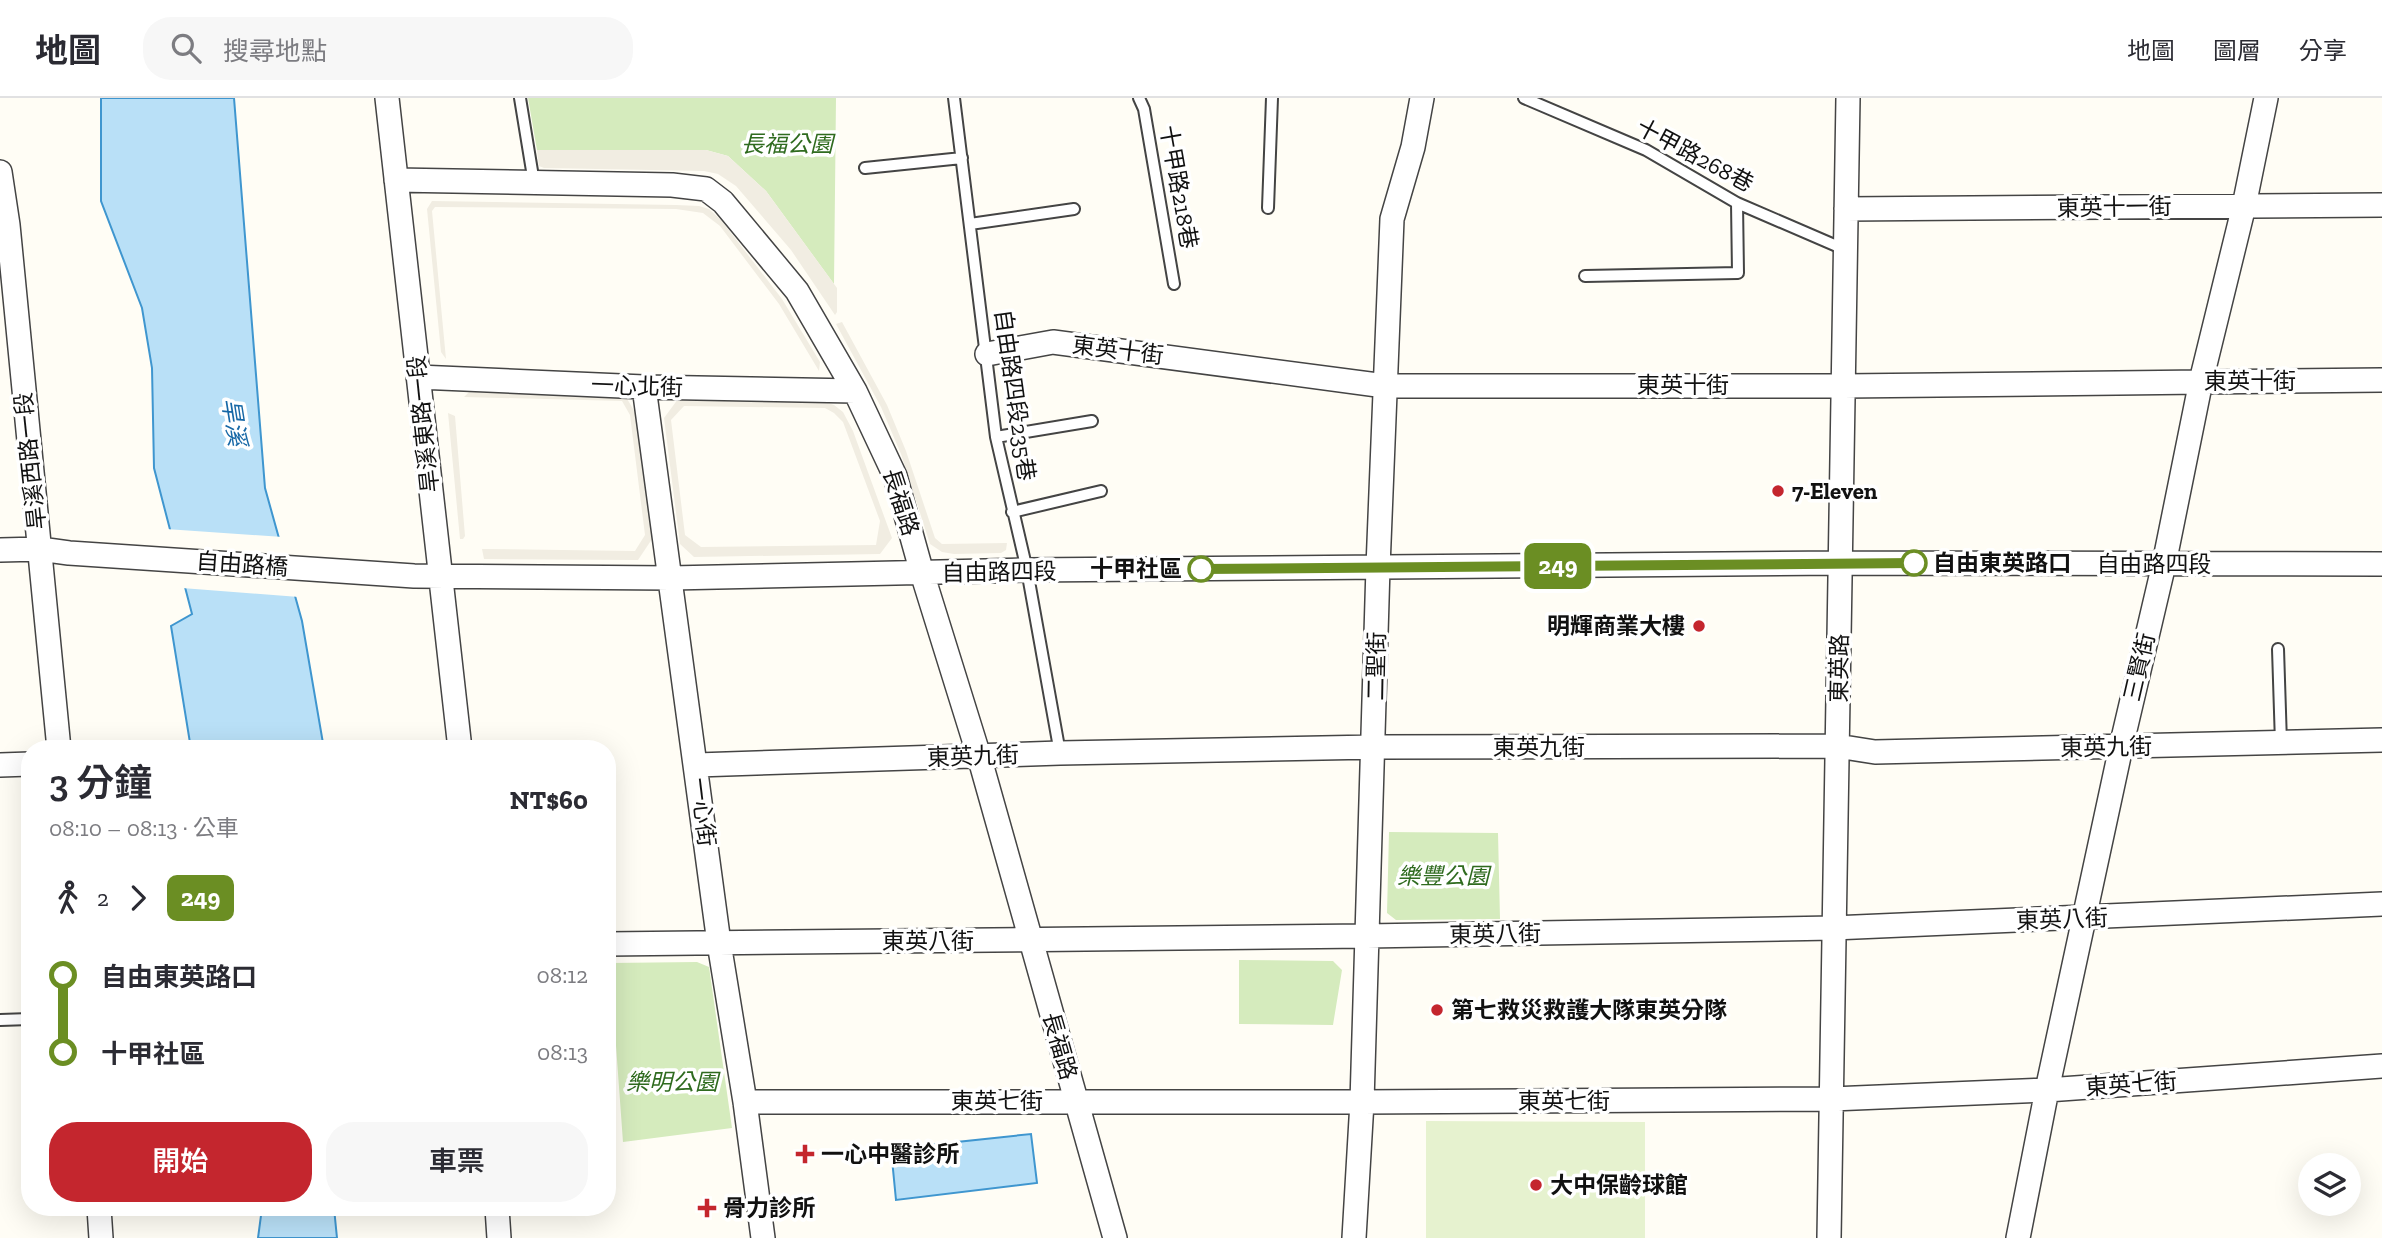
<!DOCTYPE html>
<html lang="zh-TW">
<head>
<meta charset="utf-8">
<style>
	:root { --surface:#fff; --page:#f7f7f7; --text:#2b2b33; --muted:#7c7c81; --line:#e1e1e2; --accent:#c4262e }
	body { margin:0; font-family:"Zilla Slab","Noto Sans TC",serif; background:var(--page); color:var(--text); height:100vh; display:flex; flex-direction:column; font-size:26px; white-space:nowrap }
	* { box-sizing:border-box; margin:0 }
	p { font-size:23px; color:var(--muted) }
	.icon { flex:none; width:38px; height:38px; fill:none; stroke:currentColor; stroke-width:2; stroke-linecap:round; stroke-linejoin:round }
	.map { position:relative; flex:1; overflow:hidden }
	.sheet { position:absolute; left:21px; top:642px; width:595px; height:476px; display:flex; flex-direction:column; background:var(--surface); border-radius:28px; box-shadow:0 7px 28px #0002 }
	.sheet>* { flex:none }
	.badge { padding:0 14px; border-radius:10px; font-size:24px; line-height:46px }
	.fabs { position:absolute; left:2298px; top:1055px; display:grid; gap:14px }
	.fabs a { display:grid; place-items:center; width:63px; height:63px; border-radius:50%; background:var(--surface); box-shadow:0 7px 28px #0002; font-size:35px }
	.map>.badge { position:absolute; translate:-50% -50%; box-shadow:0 0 0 4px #fff }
	.legs { display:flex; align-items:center; gap:10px; height:77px; padding:0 28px; font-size:23px }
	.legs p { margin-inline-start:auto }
	.overview { display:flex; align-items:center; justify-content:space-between; height:119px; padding:0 28px }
	h1 { font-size:38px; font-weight:600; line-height:52px }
	.cta { display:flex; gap:14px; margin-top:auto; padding:14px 28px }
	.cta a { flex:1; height:80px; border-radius:28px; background:var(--accent); color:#fff; font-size:28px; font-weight:600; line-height:80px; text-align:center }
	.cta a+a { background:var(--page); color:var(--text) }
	ul { padding:0 28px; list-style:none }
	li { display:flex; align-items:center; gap:24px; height:77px; font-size:26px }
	li i { display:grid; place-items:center; width:10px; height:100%; margin:0 9px; background:currentColor }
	li i::after { content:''; width:18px; height:18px; margin:-9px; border:5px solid; border-radius:50%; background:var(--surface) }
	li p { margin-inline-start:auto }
	li:first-child i { background:linear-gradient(#0000 50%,currentColor 0) }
	li:last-child i { background:linear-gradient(currentColor 50%,#0000 0) }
	header { display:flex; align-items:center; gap:42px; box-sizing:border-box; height:98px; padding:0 35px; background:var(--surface); border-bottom:2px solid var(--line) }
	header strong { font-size:33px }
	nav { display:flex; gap:38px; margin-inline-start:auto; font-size:24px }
	.search { width:490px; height:63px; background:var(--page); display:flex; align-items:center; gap:18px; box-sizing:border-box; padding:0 24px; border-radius:28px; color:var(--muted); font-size:26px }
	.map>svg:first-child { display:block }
	.green { fill:#d5ebbd }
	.pitch { fill:#e6f2cf }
	.plaza { fill:#f1ede2; fill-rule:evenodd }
	.water { fill:#b9e0f7; stroke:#3f96cf; stroke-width:2 }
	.pier { fill:#fffdf5 }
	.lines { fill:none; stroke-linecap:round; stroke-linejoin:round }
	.lane-casing { stroke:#444; stroke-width:14 }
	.street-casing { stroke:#444; stroke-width:26 }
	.lane { stroke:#fff; stroke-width:10 }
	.street { stroke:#fff; stroke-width:23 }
	.line-1-casing { stroke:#fff; stroke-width:16 }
	.line-1 { stroke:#6b8e23; stroke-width:10 }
	.poi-dot { fill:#c4262e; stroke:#fff; stroke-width:2.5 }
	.stop-1-dot { fill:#fff; stroke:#6b8e23; stroke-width:3.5 }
	.labels { text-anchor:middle; stroke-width:7; stroke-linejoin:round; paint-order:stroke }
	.park-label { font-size:23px; font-style:italic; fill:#2f6b1f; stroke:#fff }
	.street-label { font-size:23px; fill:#111; stroke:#fff }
	.poi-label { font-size:23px; font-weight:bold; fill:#111; stroke:#fff; text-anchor:start }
	.stop-label { font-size:23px; font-weight:bold; fill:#111; stroke:#fff; text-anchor:start }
	.water-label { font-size:24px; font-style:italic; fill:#1768a6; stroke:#fff }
</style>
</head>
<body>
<header>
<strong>地圖</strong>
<div class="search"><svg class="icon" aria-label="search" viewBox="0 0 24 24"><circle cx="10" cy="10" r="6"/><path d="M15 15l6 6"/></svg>搜尋地點</div>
<nav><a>地圖</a><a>圖層</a><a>分享</a></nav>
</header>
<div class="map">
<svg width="2382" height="1140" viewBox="0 0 2382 1140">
	<rect width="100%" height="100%" fill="#fffdf5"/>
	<path class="green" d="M 528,0 L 836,0 L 834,186 L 766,93 L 728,58 L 706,52 L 537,52 Z
		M 1389,734 L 1498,735 L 1500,821 L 1396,822 L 1387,815 Z
		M 1239,862 L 1333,863 L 1342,872 L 1333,927 L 1239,926 Z
		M 697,864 L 709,869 L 732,1030 L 623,1044 L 610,865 Z"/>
	<path class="pitch" d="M 1426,1023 L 1645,1024 L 1645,1140 L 1426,1140 Z"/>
	<path class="plaza" d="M 537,52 L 706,52 L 728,58 L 766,93 L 837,190 L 837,214 L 835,217 L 791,152 L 736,88 L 718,76 L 704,73 L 544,70 L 539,68 Z
		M 432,103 L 676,107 L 699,108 L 709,111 L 721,122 L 782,201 L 820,264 L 819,273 L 779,206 L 720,128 L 703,115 L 676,111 L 435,109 L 432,113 L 446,261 L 441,254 L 427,111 Z
		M 842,224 L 887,307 L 906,353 L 935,440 L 942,446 L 1007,445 L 1006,452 L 1001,455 L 954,456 L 942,454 L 930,446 L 901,356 L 881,309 L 836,226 Z
		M 469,294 L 626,299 L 636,316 L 652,441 L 638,462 L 484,461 L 482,451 L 635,453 L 645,437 L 630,317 L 622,303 L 464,299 Z
		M 678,301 L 825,304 L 834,307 L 843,314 L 853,333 L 892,440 L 880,456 L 694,459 L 680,446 L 664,320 ZM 684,308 L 825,310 L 834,315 L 843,324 L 880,423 L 876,447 L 701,449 L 685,437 L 671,322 Z
		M 448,315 L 455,318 L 465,438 L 463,441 L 460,441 Z"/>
	<path class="water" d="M 101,0 L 234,0 L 265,390 L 302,523 L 324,651 L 191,651 L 171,528 L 192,516 L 154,370 L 152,270 L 142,210 L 101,103 Z
		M 1031,1036 L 1037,1085 L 896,1102 L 891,1051 Z
		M 262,1110 L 334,1110 L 337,1140 L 258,1140 Z"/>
	<path class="pier" d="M 166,431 L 283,439 L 299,499 L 182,490 Z"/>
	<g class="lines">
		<g class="lane-casing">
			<path id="lane" d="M 520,0 L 534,85
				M 954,0 L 996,339 L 1027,472 L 1060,655
				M 1139,0 L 1144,11 L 1174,186
				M 1524,0 L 1646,52 L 1737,105 L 1846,152
				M 865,70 L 962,60
				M 1268,110 L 1272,0
				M 970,126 L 1074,111
				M 1585,178 L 1738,175 L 1737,105
				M 996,339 L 1092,323
				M 1012,414 L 1101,393
				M 2278,551 L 2281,645
				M 0,922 L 30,921"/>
		</g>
		<g class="street-casing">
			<path id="street" d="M 387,0 L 460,651
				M 0,74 L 8,127 L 59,651
				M 396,82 L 672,87 L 706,91 L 723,104 L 797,193 L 855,293 L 895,378 L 922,475 L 979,658 L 1115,1140
				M 1846,111 L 2382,107
				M 987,256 L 1053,244 L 1385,288 L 1844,288 L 2382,282
				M 418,279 L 644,289 L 855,293
				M 644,289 L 719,845 L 745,1004 L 763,1140
				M 0,452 L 40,451 L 69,455 L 414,478 L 671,480 L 1027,472 L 1840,465 L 2382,466
				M 0,667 L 30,666
				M 697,667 L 1060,655 L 1374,649 L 1837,648 L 1875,654 L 2382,642
				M 607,846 L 1367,838 L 1833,830 L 2382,806
				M 745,1004 L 1362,1004 L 1832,1001 L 2047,992 L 2382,968
				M 99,1110 L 101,1140
				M 497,1110 L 499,1140
				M 1354,1140 L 1362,1004 L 1378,469 L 1392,121 L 1413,49 L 1422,0
				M 1829,1140 L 1848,0
				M 2018,1140 L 2047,992 L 2121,649 L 2164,466 L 2201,283 L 2244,108 L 2266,0"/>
		</g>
		<use href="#lane" class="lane"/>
		<use href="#street" class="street"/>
	</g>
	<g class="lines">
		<g class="line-1-casing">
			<path id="line-1" d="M 1201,471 L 1914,465"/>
		</g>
		<use href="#line-1" class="line-1"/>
	</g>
	<g class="poi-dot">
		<circle cx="1778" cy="393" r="7"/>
		<circle cx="1699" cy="528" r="7"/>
		<circle cx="1437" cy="912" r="7"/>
		<path d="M801.5 1045.5h7v7h7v7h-7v7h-7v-7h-7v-7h7z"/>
		<circle cx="1536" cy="1087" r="7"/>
		<path d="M703.5 1099.5h7v7h7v7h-7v7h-7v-7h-7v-7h7z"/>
	</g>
	<g class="stop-1-dot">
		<circle cx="1914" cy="465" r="12"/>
		<circle cx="1201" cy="471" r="12"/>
	</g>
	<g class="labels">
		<g class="park-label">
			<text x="787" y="54">長福公園</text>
			<text x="1443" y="786">樂豐公園</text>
			<text x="672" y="992">樂明公園</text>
		</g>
		<g class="street-label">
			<text transform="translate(1695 57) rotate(28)" y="8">十甲路268巷</text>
			<text transform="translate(1179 89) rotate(80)" y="8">十甲路218巷</text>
			<text transform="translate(2114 109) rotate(-1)" y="8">東英十一街</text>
			<text transform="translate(1118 252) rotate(7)" y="8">東英十街</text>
			<text x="2250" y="291">東英十街</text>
			<text x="1683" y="295">東英十街</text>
			<text transform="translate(637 288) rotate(2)" y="8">一心北街</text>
			<text transform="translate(1015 297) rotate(82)" y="8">自由路四段235巷</text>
			<text transform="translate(423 326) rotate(-96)" y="8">旱溪東路一段</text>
			<text transform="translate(30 363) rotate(-96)" y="8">旱溪西路一段</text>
			<text transform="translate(901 404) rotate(72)" y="8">長福路</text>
			<text transform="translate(242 466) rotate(4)" y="8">自由路橋</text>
			<text x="2154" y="474">自由路四段</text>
			<text transform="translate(999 474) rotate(-1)" y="8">自由路四段</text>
			<text transform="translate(1376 568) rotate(-89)" y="8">二聖街</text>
			<text transform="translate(2139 569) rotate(-77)" y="8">三賢街</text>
			<text transform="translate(1839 570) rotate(-89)" y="8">東英路</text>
			<text x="1539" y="657">東英九街</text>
			<text transform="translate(2106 649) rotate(-1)" y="8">東英九街</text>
			<text transform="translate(973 658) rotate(-2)" y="8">東英九街</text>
			<text transform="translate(703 714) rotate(83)" y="8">一心街</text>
			<text transform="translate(2062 821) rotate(-2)" y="8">東英八街</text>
			<text transform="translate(1495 836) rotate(-1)" y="8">東英八街</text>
			<text x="928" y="851">東英八街</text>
			<text transform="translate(1060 948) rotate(74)" y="8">長福路</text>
			<text transform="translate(2131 986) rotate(-4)" y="8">東英七街</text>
			<text x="997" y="1011">東英七街</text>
			<text x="1564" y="1011">東英七街</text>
		</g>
		<g class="poi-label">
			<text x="1792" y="401">7-Eleven</text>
			<text x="1685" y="536" text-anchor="end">明輝商業大樓</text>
			<text x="1451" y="920">第七救災救護大隊東英分隊</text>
			<text x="821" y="1064">一心中醫診所</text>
			<text x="1550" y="1095">大中保齡球館</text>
			<text x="723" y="1118">骨力診所</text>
		</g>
		<g class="stop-label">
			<text x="1933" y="473">自由東英路口</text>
			<text x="1182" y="479" text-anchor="end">十甲社區</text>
		</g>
		<g class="water-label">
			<text transform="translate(234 324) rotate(81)" y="8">旱溪</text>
		</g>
	</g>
</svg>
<div class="fabs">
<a><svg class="icon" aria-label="layers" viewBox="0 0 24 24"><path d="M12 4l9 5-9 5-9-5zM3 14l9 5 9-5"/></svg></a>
</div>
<b class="badge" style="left:1558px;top:468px;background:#6b8e23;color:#fff">249</b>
<section class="sheet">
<div class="overview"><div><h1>3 分鐘</h1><p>08:10 – 08:13 · 公車</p></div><b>NT$60</b></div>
<div class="legs"><svg class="icon" aria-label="walk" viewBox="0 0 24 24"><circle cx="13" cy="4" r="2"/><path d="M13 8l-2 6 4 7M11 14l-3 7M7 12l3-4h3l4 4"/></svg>2<svg class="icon" aria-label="forward" viewBox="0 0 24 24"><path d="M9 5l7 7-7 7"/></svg><b class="badge" style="background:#6b8e23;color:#fff">249</b></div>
<ul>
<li><i style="color:#6b8e23"></i><b>自由東英路口</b><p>08:12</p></li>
<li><i style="color:#6b8e23"></i><b>十甲社區</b><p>08:13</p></li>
</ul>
<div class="cta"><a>開始</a><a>車票</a></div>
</section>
</div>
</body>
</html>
